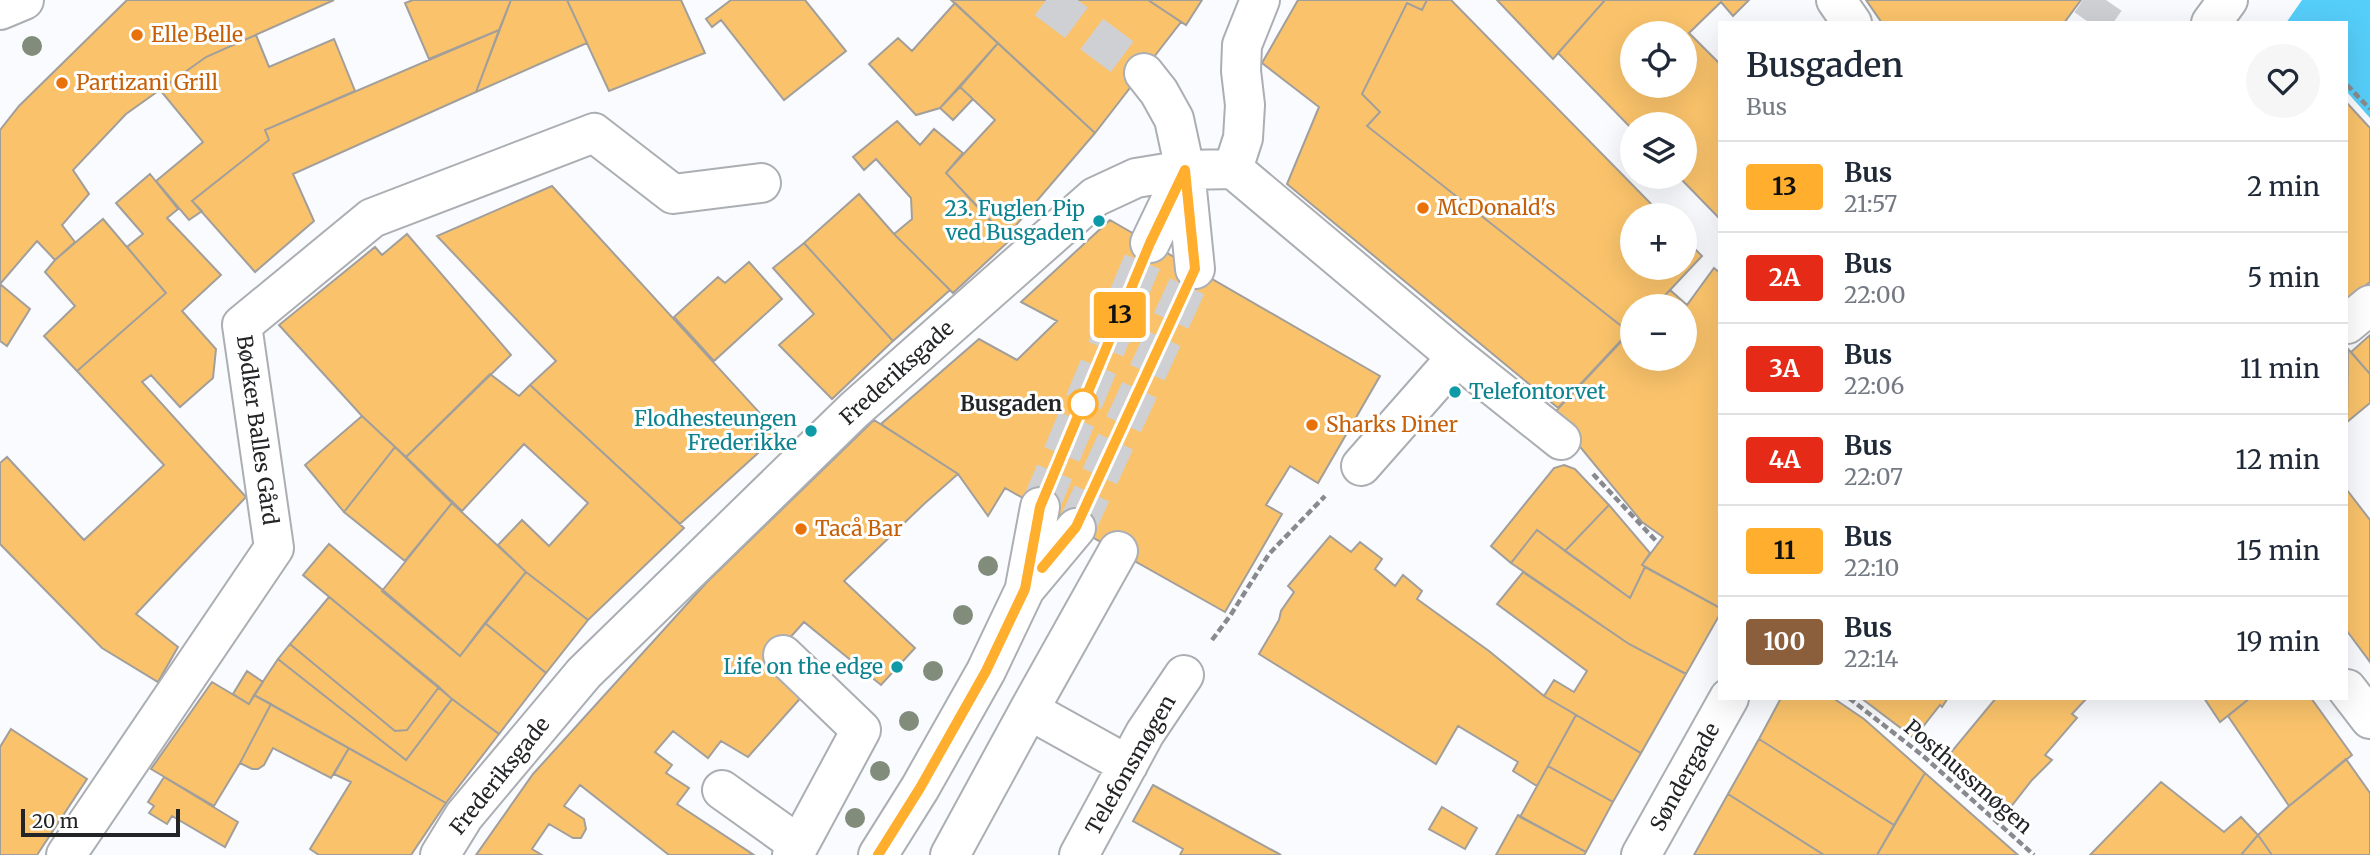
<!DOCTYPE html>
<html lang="en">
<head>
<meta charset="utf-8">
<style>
	:root { --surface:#fff; --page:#f6f6f7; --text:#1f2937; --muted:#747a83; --line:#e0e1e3 }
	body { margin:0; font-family:Merriweather,serif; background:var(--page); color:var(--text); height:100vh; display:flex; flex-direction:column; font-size:26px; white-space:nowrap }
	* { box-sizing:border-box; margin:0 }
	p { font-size:23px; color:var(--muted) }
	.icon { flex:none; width:38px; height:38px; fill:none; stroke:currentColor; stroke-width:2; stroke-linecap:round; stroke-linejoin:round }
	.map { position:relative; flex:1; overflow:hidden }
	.details { position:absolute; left:1718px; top:21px; width:630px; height:679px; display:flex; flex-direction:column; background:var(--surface); border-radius:0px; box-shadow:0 7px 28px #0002 }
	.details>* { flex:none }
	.badge { padding:0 14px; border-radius:5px; font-size:24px; line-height:46px }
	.buttons { position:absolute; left:1620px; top:21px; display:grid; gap:14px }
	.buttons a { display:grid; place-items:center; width:77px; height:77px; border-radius:50%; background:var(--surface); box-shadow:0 7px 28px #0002; font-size:35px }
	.scale { position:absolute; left:21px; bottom:18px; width:159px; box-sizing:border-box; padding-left:7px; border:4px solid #232426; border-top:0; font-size:19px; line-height:24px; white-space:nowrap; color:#232426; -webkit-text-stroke:5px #fff; paint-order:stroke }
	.map>.badge { position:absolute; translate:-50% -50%; box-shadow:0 0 0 4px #fff }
	.round { display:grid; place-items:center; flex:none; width:74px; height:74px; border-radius:37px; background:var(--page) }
	.head { display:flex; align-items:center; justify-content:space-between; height:119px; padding:0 28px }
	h1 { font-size:33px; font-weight:600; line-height:52px }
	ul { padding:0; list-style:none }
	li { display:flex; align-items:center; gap:21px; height:91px; padding:0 28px; border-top:2px solid var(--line) }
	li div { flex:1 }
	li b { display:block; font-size:26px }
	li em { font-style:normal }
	li .badge { min-width:77px; font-weight:700; text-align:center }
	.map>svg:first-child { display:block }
	.water { fill:#56cefa }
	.pier { fill:#f9fbfe }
	.building { fill:#fac36b; stroke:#a29f9b; stroke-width:2; fill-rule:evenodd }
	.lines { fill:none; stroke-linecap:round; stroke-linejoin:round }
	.minor-tunnel { stroke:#ced0d3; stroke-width:38; stroke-dasharray:38 19; stroke-linecap:butt }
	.minor-casing { stroke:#abaeb2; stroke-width:42 }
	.path { stroke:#898a8d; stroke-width:4.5; stroke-dasharray:7 3.5; stroke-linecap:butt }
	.minor { stroke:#fff; stroke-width:38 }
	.tree { fill:#818c7b }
	.line-casing { stroke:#fff; stroke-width:16 }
	.line { stroke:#ffae2d; stroke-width:10 }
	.food-dot { fill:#e8710a; stroke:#fff; stroke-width:2.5 }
	.culture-dot { fill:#0f9aa8; stroke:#fff; stroke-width:2.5 }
	.stop-dot { fill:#fff; stroke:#ffae2d; stroke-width:3.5 }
	.labels { text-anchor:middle; stroke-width:6; stroke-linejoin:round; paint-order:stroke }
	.food-label { font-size:21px; fill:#c56008; stroke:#fff; text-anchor:start }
	.culture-label { font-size:21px; fill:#0d838f; stroke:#fff; text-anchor:end }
	.street-label { font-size:21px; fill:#232426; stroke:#fff }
	.stop-label { font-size:21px; font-weight:bold; fill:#232426; stroke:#fff; text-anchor:end }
</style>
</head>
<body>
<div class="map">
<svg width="2370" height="855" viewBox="0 0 2370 855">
	<rect width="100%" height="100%" fill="#f9fbfe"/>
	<path class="water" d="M 2249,0 L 2370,0 L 2370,118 L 2347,92 L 2347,23 L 2270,23 Z"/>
	<path class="pier" d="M 2245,0 L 2302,0 L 2286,23 L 2267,23 Z"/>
	<path class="building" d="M 127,0 L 334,0 L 206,57 L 126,114 L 73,170 L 89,194 L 62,225 L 75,242 L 55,260 L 37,241 L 0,284 L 30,309 L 7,346 L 0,341 L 0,130 L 19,106 Z
		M 413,0 L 511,0 L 499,30 L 429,59 L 405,3 Z
		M 511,0 L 567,0 L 587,43 L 476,92 Z
		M 567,0 L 681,0 L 705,53 L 609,91 Z
		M 731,0 L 805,0 L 846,51 L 784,100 L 721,20 L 712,27 L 706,19 Z
		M 951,0 L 1148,0 L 1181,22 L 1095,133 Z
		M 1148,0 L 1202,0 L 1186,25 Z
		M 1298,0 L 1427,0 L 1422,10 L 1407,3 L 1362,94 L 1380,112 L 1367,126 L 1629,332 L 1558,408 L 1287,184 L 1319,107 L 1262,63 Z
		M 1427,0 L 1451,0 L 1662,215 L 1633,215 L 1633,268 L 1685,268 L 1685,239 L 1702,256 L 1655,306 L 1633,306 L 1633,329 L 1629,332 L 1367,126 L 1380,112 L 1362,94 L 1407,3 L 1422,10 Z
		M 1497,0 L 1605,0 L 1553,59 Z
		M 1605,0 L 1749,0 L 1733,16 L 1721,2 L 1689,33 L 1720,64 L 1720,219 L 1679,177 L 1685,177 L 1685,124 L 1633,124 L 1633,130 L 1558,53 ZM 1633,33 L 1685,33 L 1685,86 L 1633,86 Z
		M 1866,0 L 2081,0 L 2064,23 L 1882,23 Z
		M 955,3 L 998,43 L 940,108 L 916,115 L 869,64 L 898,38 L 912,51 Z
		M 499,30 L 476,92 L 293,174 L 314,221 L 255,272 L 192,201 L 269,140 L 265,130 Z
		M 256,35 L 269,67 L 334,39 L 355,91 L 265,130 L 269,140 L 192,201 L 202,211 L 189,220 L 156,181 L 203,142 L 160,90 L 206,57 Z
		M 998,43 L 1095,133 L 1006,237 L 946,173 L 995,120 L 960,87 Z
		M 960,87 L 973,99 L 953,120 L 940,108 Z
		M 2347,103 L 2370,128 L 2370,282 L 2347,300 Z
		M 897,121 L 920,145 L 934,129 L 963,153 L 946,173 L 1009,241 L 953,293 L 894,234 L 912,219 L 911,198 L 876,159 L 864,170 L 853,157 Z
		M 150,174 L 178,209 L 167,218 L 221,275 L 182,311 L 216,349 L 213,378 L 180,407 L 151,375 L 142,382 L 246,497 L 136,614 L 178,647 L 158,682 L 102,648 L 0,544 L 0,463 L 7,457 L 84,540 L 164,465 L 77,371 L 166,293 L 127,247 L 143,234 L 116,203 Z
		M 552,186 L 779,434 L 680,524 L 530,385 L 556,361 L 437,236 Z
		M 859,194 L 894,234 L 950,290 L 893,341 L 804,243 Z
		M 103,219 L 166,293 L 77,371 L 44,336 L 75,306 L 45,272 L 55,260 Z
		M 1110,220 L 1380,376 L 1318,483 L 1290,466 L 1266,505 L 1282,514 L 1225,612 L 1005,488 L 988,516 L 958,474 L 881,424 L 979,339 L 1017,360 L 1057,321 L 1021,302 Z
		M 407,234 L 511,355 L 406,457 L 362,416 L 279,325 L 375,247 L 382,255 Z
		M 804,243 L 893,341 L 832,399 L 779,345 L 814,314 L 773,268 Z
		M 749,262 L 782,299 L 714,361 L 674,317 L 718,277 L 725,283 Z
		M 1714,268 L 1720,273 L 1720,608 L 1642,565 L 1663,537 L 1642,522 L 1553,414 L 1633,329 L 1633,359 L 1685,359 L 1685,306 L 1655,306 L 1670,290 L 1687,305 Z
		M 2370,335 L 2370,374 L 2351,352 Z
		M 2348,349 L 2370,374 L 2370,403 L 2347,422 Z
		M 490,374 L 519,396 L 530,385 L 684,528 L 588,620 L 526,572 L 498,545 L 522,520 L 549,546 L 588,503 L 524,444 L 462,511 L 406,457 Z
		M 362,416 L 395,447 L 344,512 L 305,465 Z
		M 874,420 L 958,474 L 924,504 L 844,581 L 915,648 L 881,685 L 804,622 L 769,661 L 805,693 L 748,757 L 721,741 L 708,758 L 673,731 L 655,752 L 672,765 L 666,773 L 689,788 L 677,804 L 754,855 L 669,855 L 580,785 L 564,806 L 584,819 L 586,829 L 581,838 L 573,838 L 549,824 L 532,849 L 542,855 L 476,855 L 533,774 L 707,582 Z
		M 395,447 L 452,503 L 405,561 L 344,512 Z
		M 1564,465 L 1575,469 L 1609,505 L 1565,551 L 1537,530 L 1511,563 L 1491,546 L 1554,468 Z
		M 2347,490 L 2370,520 L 2370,662 L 2347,631 Z
		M 452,503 L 526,572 L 460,656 L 382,591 Z
		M 1609,505 L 1650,553 L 1642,565 L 1645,567 L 1630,598 L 1565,551 Z
		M 1537,530 L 1630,598 L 1645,567 L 1720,608 L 1720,614 L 1686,674 L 1629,644 L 1511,563 Z
		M 1330,536 L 1351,552 L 1360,542 L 1382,559 L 1375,569 L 1395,586 L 1403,575 L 1422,591 L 1417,599 L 1489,651 L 1544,696 L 1576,715 L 1537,786 L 1513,771 L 1518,762 L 1458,726 L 1436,764 L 1259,654 L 1279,620 L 1281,611 L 1294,592 L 1288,586 Z
		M 329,544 L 460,656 L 485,623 L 546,673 L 499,734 L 452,699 L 303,575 Z
		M 526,572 L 588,620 L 546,673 L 485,623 Z
		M 1523,572 L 1629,644 L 1686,674 L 1641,753 L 1544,696 L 1554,680 L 1574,692 L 1587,671 L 1497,604 Z
		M 329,597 L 439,687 L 407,730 L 395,731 L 290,644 Z
		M 290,644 L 395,731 L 407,730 L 439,687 L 452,699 L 406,760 L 278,659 Z
		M 278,659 L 406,760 L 452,699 L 499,734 L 446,803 L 254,695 Z
		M 247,671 L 263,682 L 249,704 L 233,694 Z
		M 212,682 L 249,704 L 254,695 L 271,704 L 240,763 L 214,806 L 151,769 Z
		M 1781,698 L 1833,698 L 1864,719 L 1925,773 L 1894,825 L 1759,739 Z
		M 1861,698 L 1948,698 L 1942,707 L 1940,705 L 1914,738 Z
		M 1996,698 L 2087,698 L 2072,714 L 2077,718 L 2045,755 L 2052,760 L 2032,780 L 2006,813 L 1943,762 Z
		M 2204,698 L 2250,698 L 2220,722 Z
		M 2250,698 L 2311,698 L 2352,755 L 2289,806 L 2228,716 Z
		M 271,704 L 349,748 L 331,778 L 273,748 L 264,765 L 258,769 L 252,769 L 240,763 Z
		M 1576,715 L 1641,753 L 1613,802 L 1548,766 Z
		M 11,729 L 87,779 L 37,855 L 0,855 L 0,747 Z
		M 1759,739 L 1894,825 L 1877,855 L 1824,855 L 1728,794 Z
		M 349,748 L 446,803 L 411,855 L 319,855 L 310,849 L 351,782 L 334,774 Z
		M 2346,759 L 2370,793 L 2370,855 L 2272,855 L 2258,835 L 2289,806 Z
		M 1548,766 L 1613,802 L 1586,852 L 1520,817 Z
		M 1925,773 L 2018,855 L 1877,855 Z
		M 164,777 L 238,822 L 225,847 L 172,816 L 167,824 L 149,813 L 154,806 L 148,802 Z
		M 2161,782 L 2224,832 L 2241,817 L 2258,835 L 2241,855 L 2090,855 Z
		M 1153,785 L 1281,855 L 1180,855 L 1183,849 L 1133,821 Z
		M 1728,794 L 1824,855 L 1694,855 Z
		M 1442,807 L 1477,828 L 1465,849 L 1429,829 Z
		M 1518,815 L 1586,852 L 1584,855 L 1496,855 Z
		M 2258,835 L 2272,855 L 2241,855 Z"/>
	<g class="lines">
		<path class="minor-tunnel" d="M 1046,0 L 1144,73
			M 2090,23 L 2106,0
			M 1040,507 L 1150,243
			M 1076,528 L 1195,269"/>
		<g class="minor-casing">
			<path id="minor" d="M 1836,0 L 1852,23
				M 0,10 L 24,0
				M 2211,23 L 2228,0
				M 1144,73 L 1159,92 L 1174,119 L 1185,170 L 1195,269
				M 1233,169 L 1457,357 L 1561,440
				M 1233,169 L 1243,138 L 1245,105 L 1241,71 L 1242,45 L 1260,0
				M 1150,243 L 1185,170
				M 2347,324 L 2370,305
				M 1361,466 L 1457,357
				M 1025,587 L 1040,507
				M 783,655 L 861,730 L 799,845
				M 2347,689 L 2370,719
				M 1029,710 L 1118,551
				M 722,790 L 799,845 L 792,855
				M 66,855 L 274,548 L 242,325 L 372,218 L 594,133 L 673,194 L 761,183
				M 440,855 L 464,816 L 584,673 L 854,410 L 1095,197 L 1136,178 L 1185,170 L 1233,169
				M 878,855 L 920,788 L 986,671 L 1025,589 L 1076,528
				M 950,855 L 1029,710 L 1128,765
				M 1079,855 L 1145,733 L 1184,675
				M 1641,855 L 1729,698"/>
		</g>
		<path class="path" d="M 2347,85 L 2370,109
			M 1593,474 L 1658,543
			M 1212,640 L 1230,616 L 1269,554 L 1325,496
			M 1849,698 L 1922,755 L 2034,855"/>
		<use href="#minor" class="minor"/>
	</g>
	<g class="tree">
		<circle cx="32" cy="46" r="10"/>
		<circle cx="988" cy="566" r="10"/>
		<circle cx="963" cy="615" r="10"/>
		<circle cx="933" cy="671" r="10"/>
		<circle cx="909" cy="721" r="10"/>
		<circle cx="880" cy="771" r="10"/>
		<circle cx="855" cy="818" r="10"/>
	</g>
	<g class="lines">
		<g class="line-casing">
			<path id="line" d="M 878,855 L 920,788 L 986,671 L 1025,589 L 1040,507 L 1150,243 L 1185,170 L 1195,269 L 1076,527 L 1042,568"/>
		</g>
		<use href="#line" class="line"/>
	</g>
	<g class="food-dot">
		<circle cx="137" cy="35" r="7"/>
		<circle cx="62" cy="83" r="7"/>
		<circle cx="1423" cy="208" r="7"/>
		<circle cx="1312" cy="425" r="7"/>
		<circle cx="801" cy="529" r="7"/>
	</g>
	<g class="culture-dot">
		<circle cx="1099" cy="221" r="7"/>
		<circle cx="1455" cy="392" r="7"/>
		<circle cx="811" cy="431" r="7"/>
		<circle cx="897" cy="667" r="7"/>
	</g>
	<circle class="stop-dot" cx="1083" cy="404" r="14"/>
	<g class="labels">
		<g class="food-label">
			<text x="151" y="42">Elle Belle</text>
			<text x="76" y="90">Partizani Grill</text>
			<text x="1437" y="215">McDonald's</text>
			<text x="1326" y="432">Sharks Diner</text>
			<text x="815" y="536">Tacå Bar</text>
		</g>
		<g class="culture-label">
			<text x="1085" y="216">23. Fuglen Pip<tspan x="1085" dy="24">ved Busgaden</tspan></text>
			<text x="1469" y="399" text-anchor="start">Telefontorvet</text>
			<text x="797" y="426">Flodhesteungen<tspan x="797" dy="24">Frederikke</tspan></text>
			<text x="883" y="674">Life on the edge</text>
		</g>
		<g class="street-label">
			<text transform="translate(897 373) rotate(-42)" y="7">Frederiksgade</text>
			<text transform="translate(257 430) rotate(82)" y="7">Bødker Balles Gård</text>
			<text transform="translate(1131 765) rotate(-60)" y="7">Telefonsmøgen</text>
			<text transform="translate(500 776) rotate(-51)" y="7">Frederiksgade</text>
			<text transform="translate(1685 777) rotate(-61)" y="7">Søndergade</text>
			<text transform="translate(1968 777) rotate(41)" y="7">Posthussmøgen</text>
		</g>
		<g class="stop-label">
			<text x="1062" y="411">Busgaden</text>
		</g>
	</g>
</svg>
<div class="buttons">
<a><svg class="icon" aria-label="locate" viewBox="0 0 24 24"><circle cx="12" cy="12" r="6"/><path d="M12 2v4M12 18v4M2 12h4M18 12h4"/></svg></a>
<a><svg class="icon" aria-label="layers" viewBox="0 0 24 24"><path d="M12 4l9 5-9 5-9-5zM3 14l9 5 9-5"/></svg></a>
<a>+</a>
<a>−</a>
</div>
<div class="scale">20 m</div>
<b class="badge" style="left:1120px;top:315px;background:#ffae2d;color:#111">13</b>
<section class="details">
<div class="head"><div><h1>Busgaden</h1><p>Bus</p></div><a class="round"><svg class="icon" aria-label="heart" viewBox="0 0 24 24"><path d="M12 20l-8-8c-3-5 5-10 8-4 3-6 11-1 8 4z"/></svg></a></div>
<ul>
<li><span class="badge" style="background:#ffae2d;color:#111">13</span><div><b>Bus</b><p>21:57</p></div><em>2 min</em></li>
<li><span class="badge" style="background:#e52b18;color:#fff">2A</span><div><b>Bus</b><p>22:00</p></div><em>5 min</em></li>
<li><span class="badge" style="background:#e52b18;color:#fff">3A</span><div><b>Bus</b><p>22:06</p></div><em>11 min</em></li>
<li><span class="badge" style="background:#e52b18;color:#fff">4A</span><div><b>Bus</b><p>22:07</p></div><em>12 min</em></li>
<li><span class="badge" style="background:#ffae2d;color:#111">11</span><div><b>Bus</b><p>22:10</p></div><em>15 min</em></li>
<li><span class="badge" style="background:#8b5e3c;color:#fff">100</span><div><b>Bus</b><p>22:14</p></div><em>19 min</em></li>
</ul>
</section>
</div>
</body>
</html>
